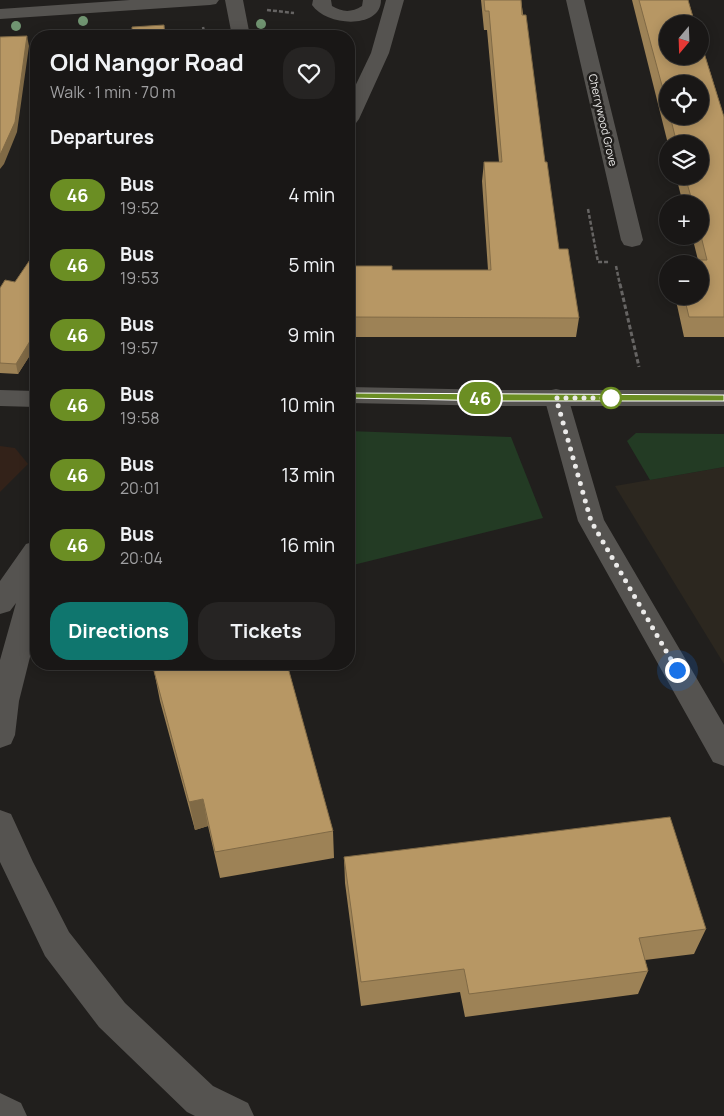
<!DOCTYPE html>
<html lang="en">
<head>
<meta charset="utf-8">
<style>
	:root { --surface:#191716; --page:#262423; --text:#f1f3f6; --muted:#9f9fa1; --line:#373635; --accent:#0f766e }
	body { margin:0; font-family:Manrope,sans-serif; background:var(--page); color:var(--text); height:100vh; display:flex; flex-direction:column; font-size:19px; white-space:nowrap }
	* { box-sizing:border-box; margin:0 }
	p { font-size:16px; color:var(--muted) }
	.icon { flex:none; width:28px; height:28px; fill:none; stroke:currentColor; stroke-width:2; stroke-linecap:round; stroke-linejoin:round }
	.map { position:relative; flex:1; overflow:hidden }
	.side { position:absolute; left:30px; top:30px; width:325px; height:640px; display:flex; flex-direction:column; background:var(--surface); border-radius:20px; box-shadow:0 2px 12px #0003,0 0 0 1px var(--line) }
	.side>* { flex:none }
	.badge { padding:0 10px; border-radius:16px; font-size:18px; line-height:32px }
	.needle { width:32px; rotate:199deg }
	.tools { position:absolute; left:659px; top:15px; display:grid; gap:10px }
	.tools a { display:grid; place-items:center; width:50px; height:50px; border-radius:50%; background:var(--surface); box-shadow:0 2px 12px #0003,0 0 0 1px var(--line); font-size:25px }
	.you { position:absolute; width:25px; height:25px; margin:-12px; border:4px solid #fff; border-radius:50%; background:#1a73e8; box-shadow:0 0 0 8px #1a73e833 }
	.map>.badge { position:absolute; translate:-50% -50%; box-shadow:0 0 0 2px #fff }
	h2 { padding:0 20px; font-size:19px; line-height:45px }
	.round { display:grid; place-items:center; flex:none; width:52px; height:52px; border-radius:20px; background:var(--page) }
	.summary { display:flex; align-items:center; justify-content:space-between; height:85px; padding:0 20px }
	h1 { font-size:24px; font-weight:700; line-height:38px }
	.button { display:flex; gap:10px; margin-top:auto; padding:10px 20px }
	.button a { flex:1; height:58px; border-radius:20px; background:var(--accent); color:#fff; font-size:20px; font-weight:700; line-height:58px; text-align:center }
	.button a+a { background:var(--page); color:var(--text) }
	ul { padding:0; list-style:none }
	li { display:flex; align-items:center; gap:15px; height:70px; padding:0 20px }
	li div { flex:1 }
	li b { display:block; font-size:19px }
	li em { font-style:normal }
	li .badge { min-width:55px; font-weight:700; text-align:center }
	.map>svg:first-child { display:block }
	.built { fill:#2c271f }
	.education { fill:#332219 }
	.green { fill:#233b24 }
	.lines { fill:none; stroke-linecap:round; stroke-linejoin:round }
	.path-far1 { stroke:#666463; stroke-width:2.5; stroke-dasharray:4 2; stroke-linecap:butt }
	.path { stroke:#666463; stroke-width:3; stroke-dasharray:4.5 2.5; stroke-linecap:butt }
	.minor { fill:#555350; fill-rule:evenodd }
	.tertiary { fill:#555350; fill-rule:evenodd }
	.secondary { fill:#555350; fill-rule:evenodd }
	.tree { fill:#709471 }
	.wall { fill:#9d8256; fill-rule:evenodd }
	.shaded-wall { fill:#806a46 }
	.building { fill:#b79764; stroke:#806a46 }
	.line { fill:#6b8e23; stroke:#fff }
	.walk { stroke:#ebeae9; stroke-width:5; stroke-dasharray:0 9 }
	.stop-dot { fill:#fff; stroke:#6b8e23; stroke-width:2.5 }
	.labels { text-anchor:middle; stroke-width:5; stroke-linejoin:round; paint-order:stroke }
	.far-street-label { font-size:11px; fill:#ebeae9; stroke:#211f1d }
</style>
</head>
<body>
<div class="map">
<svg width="724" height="1116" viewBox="0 0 724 1116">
	<rect width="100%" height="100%" fill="#211f1d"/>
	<path class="built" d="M 724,467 L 724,664 L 615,486 Z"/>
	<path class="education" d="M 0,446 L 15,448 L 28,464 L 0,492 Z"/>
	<path class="green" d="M 349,431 L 511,437 L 543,518 L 349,566 Z
		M 636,433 L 724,434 L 724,467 L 650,480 L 627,441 Z"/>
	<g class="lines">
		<path class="path-far1" d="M 267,10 L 294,13
			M 203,27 L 205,36
			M 588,209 L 598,262 L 610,262
			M 616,266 L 620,285"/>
		<path class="path" d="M 620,284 L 639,367"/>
		<path class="minor" d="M 130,0 L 219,0 L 216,4 L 210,5 L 0,19 L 0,9 Z
			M 225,0 L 243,0 L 250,36 L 232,36 Z
			M 386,0 L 404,0 L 389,53 L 359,119 L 356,123 L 349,125 L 349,99 L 371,53 Z
			M 566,0 L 584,0 L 643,240 L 640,245 L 632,247 L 624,245 L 621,240 Z
			M 556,389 L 565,391 L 568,397 L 604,520 L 724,725 L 724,766 L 713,762 L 578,521 L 544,397 L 547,391 Z"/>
		<path class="tertiary" d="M 349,387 L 499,390 L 724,390 L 724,406 L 499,406 L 349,403 Z
			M 0,390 L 36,391 L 36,407 L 0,406 Z"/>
		<path class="secondary" d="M 313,0 L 331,0 L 332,6 C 342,12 351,13 362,6 L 363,0 L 381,0 C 381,29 327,27 312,5 Z
			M 36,541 L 36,633 L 19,701 L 15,735 L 11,744 L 0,748 L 0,660 L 16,603 L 10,611 L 0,614 L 0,581 L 26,544 Z
			M 0,810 L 11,814 L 33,862 L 69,932 L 125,1003 L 213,1086 L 248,1103 L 254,1116 L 195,1116 L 187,1112 L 99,1027 L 45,956 L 0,862 Z
			M 0,1093 L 21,1103 L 27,1116 L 0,1116 Z"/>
	</g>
	<g class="tree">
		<circle cx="83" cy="21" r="5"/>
		<circle cx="261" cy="24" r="5"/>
		<circle cx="16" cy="26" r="5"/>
	</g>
	<path class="wall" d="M 481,0 L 521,0 L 545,162 L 559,249 L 579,318 L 576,337 L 349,337 L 349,266 L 392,270 L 488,270 L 482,181 L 484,162 L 499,162 L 487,30 L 484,30 Z
		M 632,0 L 688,0 L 724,117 L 724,337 L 684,337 L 675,296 L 700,296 L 700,264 L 674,264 L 675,260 L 698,260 L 692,236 L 700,236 L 700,204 L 683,204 L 676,176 L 700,176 L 700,144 L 668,144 ZM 668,84 L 700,116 L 668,116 Z
		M 36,251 L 36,352 L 32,352 L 18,374 L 0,373 L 0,288 L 15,282 Z
		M 163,664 L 287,664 L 333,831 L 334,858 L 220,878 L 208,826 L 195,830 L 160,701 L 154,671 L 164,669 Z
		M 344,857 L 706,929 L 694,954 L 645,960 L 648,971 L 638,994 L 465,1017 L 460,992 L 361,1006 L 345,883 Z"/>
	<path class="shaded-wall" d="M 27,36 L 29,46 L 17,132 L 4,164 L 0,169 L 0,155 Z
		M 30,341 L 32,352 L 18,374 L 16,364 Z
		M 203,799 L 208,826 L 195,830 L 189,802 Z"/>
	<path class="building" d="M 484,0 L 521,0 L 522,15 L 526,15 L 545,162 L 547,162 L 559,249 L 568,249 L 579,318 L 349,317 L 349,266 L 392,266 L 392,270 L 491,270 L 484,162 L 502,162 L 489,11 L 485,11 Z
		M 639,0 L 688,0 L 695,24 L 668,24 L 668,56 L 700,56 L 700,40 L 724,117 L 724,317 L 689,317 L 684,296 L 700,296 L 700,264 L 676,264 L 675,260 L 707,260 L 700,232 L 700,204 L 693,204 L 685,176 L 700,176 L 700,144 L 677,144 L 670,116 L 700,116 L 700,84 L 668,84 L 668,108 Z
		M 164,25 L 165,36 L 132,36 L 132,27 Z
		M 27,36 L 15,122 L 0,155 L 0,37 Z
		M 36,251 L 36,343 L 30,341 L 16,364 L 0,363 L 0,288 L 5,280 L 15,282 Z
		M 164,664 L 287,664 L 333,831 L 215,852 L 203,799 L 189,802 L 154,671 L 165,669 Z
		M 670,817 L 706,929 L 639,938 L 648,971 L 469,994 L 464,969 L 361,982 L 344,857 Z"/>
	<path class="line" d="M 346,393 L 724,395 L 724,401 L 499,401 L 349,398 L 344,396 Z"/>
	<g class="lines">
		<path class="walk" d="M 611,398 L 556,398 L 591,521 L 677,670"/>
	</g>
	<circle class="stop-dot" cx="611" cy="398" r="10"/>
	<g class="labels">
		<g class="far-street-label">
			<text transform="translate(603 120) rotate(77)" y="4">Cherrywood Grove</text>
		</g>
	</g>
</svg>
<div class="tools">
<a><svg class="needle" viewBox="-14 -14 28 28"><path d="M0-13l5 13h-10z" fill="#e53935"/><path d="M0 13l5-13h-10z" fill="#9f9fa1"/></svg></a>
<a><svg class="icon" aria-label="locate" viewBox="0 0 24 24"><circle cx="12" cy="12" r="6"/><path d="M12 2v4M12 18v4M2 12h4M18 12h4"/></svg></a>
<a><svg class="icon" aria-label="layers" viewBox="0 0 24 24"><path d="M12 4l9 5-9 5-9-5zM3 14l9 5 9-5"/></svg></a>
<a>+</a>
<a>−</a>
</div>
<div class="you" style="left:677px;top:670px"></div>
<b class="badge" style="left:480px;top:398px;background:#6b8e23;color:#fff">46</b>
<section class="side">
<div class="summary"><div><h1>Old Nangor Road</h1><p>Walk · 1 min · 70 m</p></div><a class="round"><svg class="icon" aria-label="heart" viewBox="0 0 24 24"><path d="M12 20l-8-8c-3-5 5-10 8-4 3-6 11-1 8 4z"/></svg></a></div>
<h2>Departures</h2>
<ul>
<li><span class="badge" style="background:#6b8e23;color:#fff">46</span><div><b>Bus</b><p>19:52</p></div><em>4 min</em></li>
<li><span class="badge" style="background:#6b8e23;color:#fff">46</span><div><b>Bus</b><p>19:53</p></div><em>5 min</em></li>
<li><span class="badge" style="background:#6b8e23;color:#fff">46</span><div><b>Bus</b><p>19:57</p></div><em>9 min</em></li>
<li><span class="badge" style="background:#6b8e23;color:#fff">46</span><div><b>Bus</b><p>19:58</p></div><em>10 min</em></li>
<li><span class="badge" style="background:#6b8e23;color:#fff">46</span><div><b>Bus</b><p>20:01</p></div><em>13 min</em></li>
<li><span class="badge" style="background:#6b8e23;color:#fff">46</span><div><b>Bus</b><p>20:04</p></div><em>16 min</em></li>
</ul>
<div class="button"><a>Directions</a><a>Tickets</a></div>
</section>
</div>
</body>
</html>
